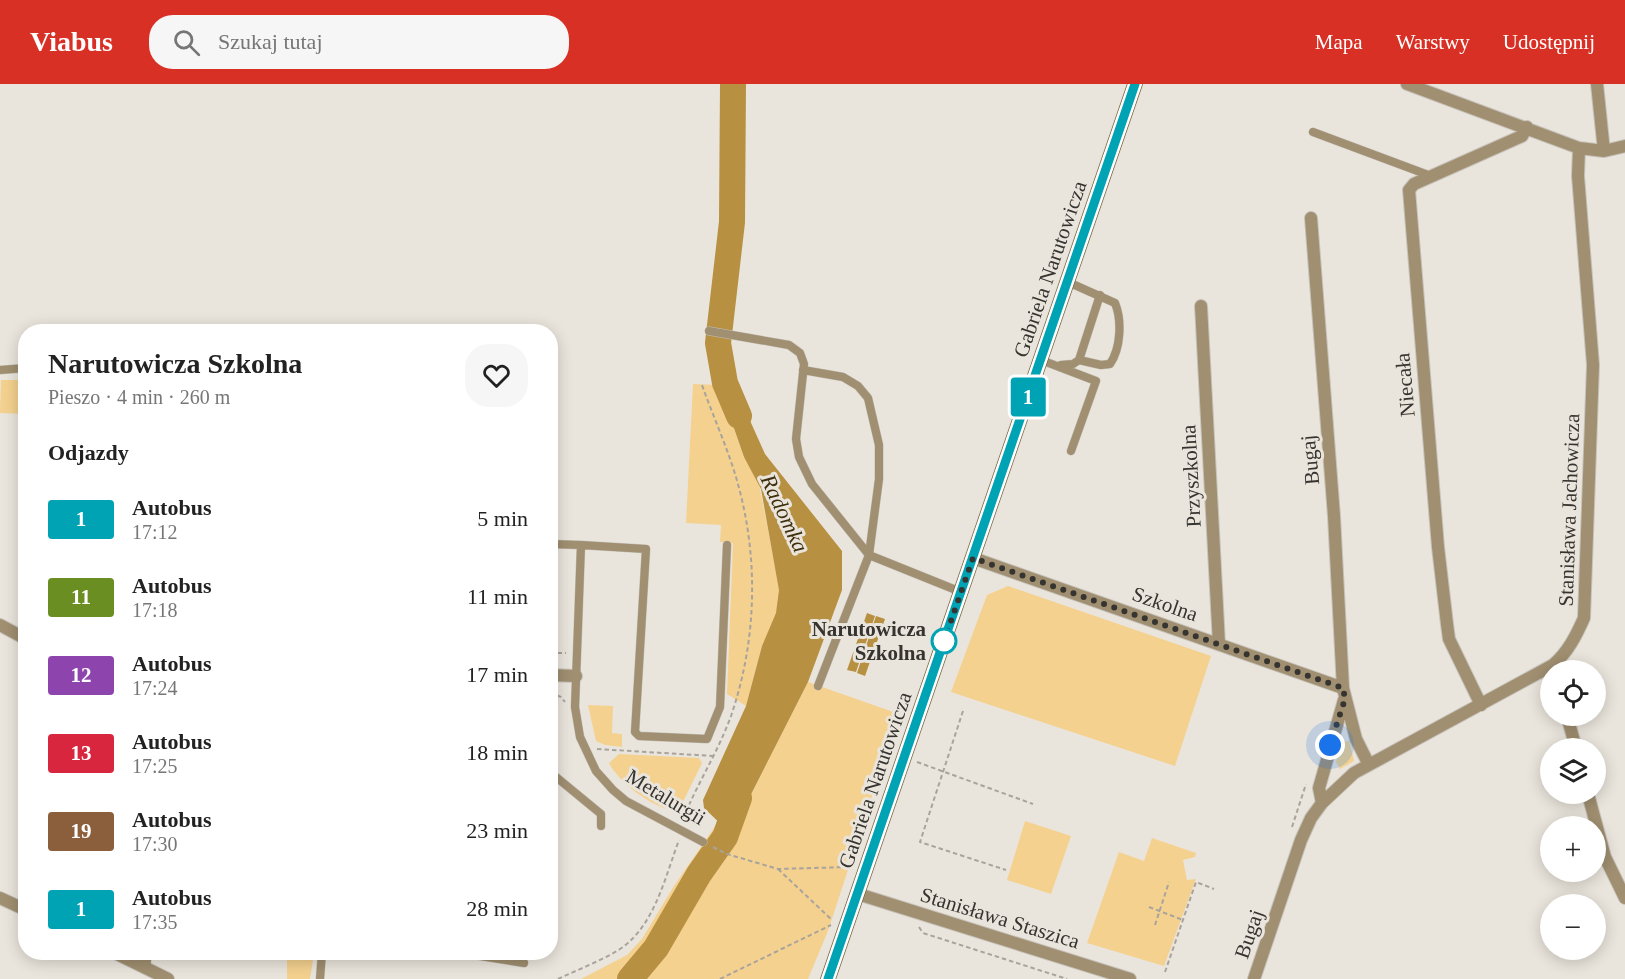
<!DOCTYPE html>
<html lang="pl">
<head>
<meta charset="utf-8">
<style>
	:root { --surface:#fff; --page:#f6f6f6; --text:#222; --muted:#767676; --accent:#d93025 }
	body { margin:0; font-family:"Times New Roman",serif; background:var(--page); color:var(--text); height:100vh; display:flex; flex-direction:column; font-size:22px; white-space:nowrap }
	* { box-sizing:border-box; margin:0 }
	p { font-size:20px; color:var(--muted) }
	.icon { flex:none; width:33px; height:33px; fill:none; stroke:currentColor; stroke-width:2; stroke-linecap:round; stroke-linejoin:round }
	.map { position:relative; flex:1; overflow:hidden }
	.details { position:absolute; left:18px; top:240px; width:540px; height:636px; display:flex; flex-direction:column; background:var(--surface); border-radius:24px; box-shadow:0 3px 15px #0003 }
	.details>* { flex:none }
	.badge { padding:0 12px; border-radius:4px; font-size:21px; line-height:39px }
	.fabs { position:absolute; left:1540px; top:576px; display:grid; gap:12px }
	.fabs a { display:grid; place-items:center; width:66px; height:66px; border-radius:50%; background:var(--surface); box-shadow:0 3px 15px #0003; font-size:30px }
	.you { position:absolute; width:30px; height:30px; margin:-15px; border:4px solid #fff; border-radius:50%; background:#1a73e8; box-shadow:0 0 0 9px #1a73e833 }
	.map>.badge { position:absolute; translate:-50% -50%; box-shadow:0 0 0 3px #fff }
	h2 { padding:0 30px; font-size:22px; line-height:54px }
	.round { display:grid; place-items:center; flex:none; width:63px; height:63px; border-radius:24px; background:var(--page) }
	.head { display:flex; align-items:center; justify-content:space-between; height:102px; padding:0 30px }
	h1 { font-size:28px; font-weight:700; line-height:45px }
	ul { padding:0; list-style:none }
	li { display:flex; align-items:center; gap:18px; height:78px; padding:0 30px }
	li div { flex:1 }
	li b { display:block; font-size:22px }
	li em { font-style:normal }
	li .badge { min-width:66px; font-weight:700; text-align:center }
	header { display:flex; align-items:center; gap:36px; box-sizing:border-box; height:84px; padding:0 30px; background:var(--accent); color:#fff }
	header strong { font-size:28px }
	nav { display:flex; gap:33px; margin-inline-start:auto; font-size:21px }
	.search { width:420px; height:54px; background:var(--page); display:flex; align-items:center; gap:15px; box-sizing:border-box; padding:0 21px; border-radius:24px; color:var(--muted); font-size:22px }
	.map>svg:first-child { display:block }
	.green { fill:#f4d18f }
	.water { fill:#b79041 }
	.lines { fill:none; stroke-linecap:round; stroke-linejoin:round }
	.river { stroke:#b79041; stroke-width:26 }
	.service-casing { stroke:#c6c2ba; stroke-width:9 }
	.minor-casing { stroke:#c6c2ba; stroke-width:14 }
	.tertiary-casing { stroke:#c6c2ba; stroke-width:14 }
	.primary-casing { stroke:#c6c2ba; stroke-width:16 }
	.path { stroke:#a8a49d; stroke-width:2; stroke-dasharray:4.5 3; stroke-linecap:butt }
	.service { stroke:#a08f70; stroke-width:8 }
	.minor { stroke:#a08f70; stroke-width:12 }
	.tertiary { stroke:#a08f70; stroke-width:12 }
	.primary { stroke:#614917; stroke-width:15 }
	.line-casing { stroke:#fff; stroke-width:14 }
	.line { stroke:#00a3b4; stroke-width:9 }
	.walk { stroke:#363430; stroke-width:6; stroke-dasharray:0 10.8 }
	.stop-dot { fill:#fff; stroke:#00a3b4; stroke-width:3 }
	.labels { text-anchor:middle; stroke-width:6; stroke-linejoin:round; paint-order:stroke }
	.street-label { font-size:21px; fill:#363430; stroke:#eae5dc }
	.stop-label { font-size:21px; font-weight:bold; fill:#363430; stroke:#eae5dc; text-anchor:end }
	.water-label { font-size:22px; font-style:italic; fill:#402f0c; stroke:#eae5dc }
</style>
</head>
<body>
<header>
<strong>Viabus</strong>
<div class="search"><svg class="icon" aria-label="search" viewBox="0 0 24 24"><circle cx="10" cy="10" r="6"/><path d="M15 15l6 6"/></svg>Szukaj tutaj</div>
<nav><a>Mapa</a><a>Warstwy</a><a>Udostępnij</a></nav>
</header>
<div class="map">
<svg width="1625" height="895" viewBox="0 0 1625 895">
	<rect width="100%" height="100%" fill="#eae5dc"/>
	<path class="green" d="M 1,296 L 25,296 L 25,330 L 0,329 Z
		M 693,300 L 719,301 L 744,373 L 758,395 L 776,486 L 793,507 L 762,562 L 746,622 L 727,610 L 733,459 L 720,458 L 721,441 L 686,439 Z
		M 1008,502 L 1211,572 L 1175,682 L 951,608 L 987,511 Z
		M 808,598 L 899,630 L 828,847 L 808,895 L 581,895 L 627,871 L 642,855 L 674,802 L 718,738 L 726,745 L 737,738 Z
		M 588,621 L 613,622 L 612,649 L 622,650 L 622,663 L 605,661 L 596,657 Z
		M 1349,657 L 1354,677 L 1340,685 L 1336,678 L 1342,658 Z
		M 619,670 L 699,674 L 702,679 L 679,726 C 658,729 618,698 609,679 Z
		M 1025,737 L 1071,752 L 1051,810 L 1007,796 Z
		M 1152,754 L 1196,769 L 1195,773 L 1183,776 L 1187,796 L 1196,795 L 1164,882 L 1087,859 L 1119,768 L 1144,777 Z
		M 287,869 L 314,869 L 310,895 L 287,895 Z"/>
	<path class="water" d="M 719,301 L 734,301 L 765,370 L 842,467 L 842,506 L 808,598 L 737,738 L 726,745 L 704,724 L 703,716 L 746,622 L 762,562 L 776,529 L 779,506 L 761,405 L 744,373 Z
		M 867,529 L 875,532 L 856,588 L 847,586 Z
		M 876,532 L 885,535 L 865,592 L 857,589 Z"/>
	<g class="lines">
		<path class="river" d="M 733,0 L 732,138 L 718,259 L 725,299 L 739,332
			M 630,895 L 656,864 L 699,790 L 725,753 L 739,714"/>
		<g class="service-casing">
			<path id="service" d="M 1313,48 L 1431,92
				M 1068,198 L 1115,219 C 1122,236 1121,264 1110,280 L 1101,281 L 1079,276
				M 709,247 L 789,261 L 800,269 L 804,280 L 796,355 L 799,373 L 812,400 L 869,471 L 961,508
				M 1041,276 L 1096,297 L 1071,367
				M 1061,281 L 1073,280 L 1079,276 L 1100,211
				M 0,286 L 26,284
				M 803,286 L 843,293 L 858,302 L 868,314 L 879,361 L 879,395 L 869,471 L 818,602
				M 550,460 L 581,461 L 575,623 L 580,653 L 596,687 L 613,706 L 626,717 L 703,758
				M 581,461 L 646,465 L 635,648 L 639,652 L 707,655 L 720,623 L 727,461
				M 550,688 L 601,730 L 601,742
				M 455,868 L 524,879
				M 146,885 L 148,868
				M 320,895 L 322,868"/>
		</g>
		<g class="minor-casing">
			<path id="minor" d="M 1407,0 L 1579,64 L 1604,67 L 1625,62
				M 1597,0 L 1604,67
				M 1311,134 L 1334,432 L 1343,604 L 1356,655 L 1369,681
				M 1201,222 L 1219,560
				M 973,474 L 1343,604
				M 0,541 L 26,555
				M 550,591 L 576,592
				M 1481,621 L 1449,555 L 1447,540 L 1438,463 L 1409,106 L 1414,100 L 1522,52 L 1527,43
				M 1567,632 L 1576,664
				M 1588,710 L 1605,773 L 1625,814
				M 1322,719 L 1319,704 L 1344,616
				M 858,810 L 1130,895
				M 1254,895 L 1301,756 L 1311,734 L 1322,719 L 1354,689 L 1553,581 C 1568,568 1576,552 1584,534 L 1593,281 L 1578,92 L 1579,64"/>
		</g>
		<g class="tertiary-casing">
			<path id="tertiary" d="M 0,814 L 26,826
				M 113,868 L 168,895"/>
		</g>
		<g class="primary-casing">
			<path id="primary" d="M 828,895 L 1135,0"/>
		</g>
		<path class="path" d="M 550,569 L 566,569
			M 550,609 L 561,613 L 565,618
			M 963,627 L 920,758 L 1006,786
			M 597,665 L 713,672
			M 917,678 L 1033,720
			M 683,735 C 697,700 718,668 731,632 C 756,559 759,479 739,404 C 730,369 714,335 702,301
			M 1292,743 L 1306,700
			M 713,763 L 727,770 L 778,785 L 850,783
			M 778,785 L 832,836
			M 1149,823 L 1183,836
			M 1155,841 L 1169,798
			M 919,843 L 923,849 L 1067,895
			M 1165,888 L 1196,798 L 1214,805
			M 558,895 C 577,886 598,878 617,867 C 654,845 665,793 679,756
			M 720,895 L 831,841"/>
		<use href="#service" class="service"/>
		<use href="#minor" class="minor"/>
		<use href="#tertiary" class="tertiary"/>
		<use href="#primary" class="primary"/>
	</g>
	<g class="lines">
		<g class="line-casing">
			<path id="line" d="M 828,895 L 1135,0"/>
		</g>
		<use href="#line" class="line"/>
		<path class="walk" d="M 944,557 L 973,474 L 1343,604 L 1345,615 L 1330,661"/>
	</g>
	<circle class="stop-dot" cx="944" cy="557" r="12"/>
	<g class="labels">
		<g class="street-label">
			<text transform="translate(1050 185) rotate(-71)" y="7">Gabriela Narutowicza</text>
			<text transform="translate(1405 301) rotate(-95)" y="7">Niecała</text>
			<text transform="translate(1310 376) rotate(-95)" y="7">Bugaj</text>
			<text transform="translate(1191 392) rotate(-93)" y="7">Przyszkolna</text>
			<text transform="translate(1569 426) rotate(-88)" y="7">Stanisława Jachowicza</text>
			<text transform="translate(1165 520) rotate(19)" y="7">Szkolna</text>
			<text transform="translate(875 696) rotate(-71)" y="7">Gabriela Narutowicza</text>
			<text transform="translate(666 713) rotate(31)" y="7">Metalurgii</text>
			<text transform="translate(1000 834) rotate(17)" y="7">Stanisława Staszica</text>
			<text transform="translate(1249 850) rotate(-71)" y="7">Bugaj</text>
		</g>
		<g class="stop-label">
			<text x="926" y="552">Narutowicza<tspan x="926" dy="24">Szkolna</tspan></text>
		</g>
		<g class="water-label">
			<text transform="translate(785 429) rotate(65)" y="8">Radomka</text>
		</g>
	</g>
</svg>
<div class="fabs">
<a><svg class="icon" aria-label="locate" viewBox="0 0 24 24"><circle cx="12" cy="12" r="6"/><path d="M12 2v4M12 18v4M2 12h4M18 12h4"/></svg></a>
<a><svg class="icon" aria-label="layers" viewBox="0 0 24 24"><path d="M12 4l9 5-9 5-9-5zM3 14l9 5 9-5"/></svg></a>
<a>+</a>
<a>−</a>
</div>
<div class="you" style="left:1330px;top:661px"></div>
<b class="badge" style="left:1028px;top:313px;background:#00a3b4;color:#fff">1</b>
<section class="details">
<div class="head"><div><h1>Narutowicza Szkolna</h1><p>Pieszo · 4 min · 260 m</p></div><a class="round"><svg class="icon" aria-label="heart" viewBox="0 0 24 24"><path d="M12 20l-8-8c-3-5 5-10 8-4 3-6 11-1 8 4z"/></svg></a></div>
<h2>Odjazdy</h2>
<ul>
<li><span class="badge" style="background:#00a3b4;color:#fff">1</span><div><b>Autobus</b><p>17:12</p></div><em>5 min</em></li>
<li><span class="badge" style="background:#6b8e23;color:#fff">11</span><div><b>Autobus</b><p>17:18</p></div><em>11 min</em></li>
<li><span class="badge" style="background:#8e44ad;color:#fff">12</span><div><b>Autobus</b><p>17:24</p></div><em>17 min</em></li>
<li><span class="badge" style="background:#d7263d;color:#fff">13</span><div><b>Autobus</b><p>17:25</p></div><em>18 min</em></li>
<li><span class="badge" style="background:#8b5e3c;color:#fff">19</span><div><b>Autobus</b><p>17:30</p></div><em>23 min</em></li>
<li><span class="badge" style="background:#00a3b4;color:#fff">1</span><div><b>Autobus</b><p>17:35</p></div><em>28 min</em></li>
</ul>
</section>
</div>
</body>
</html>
